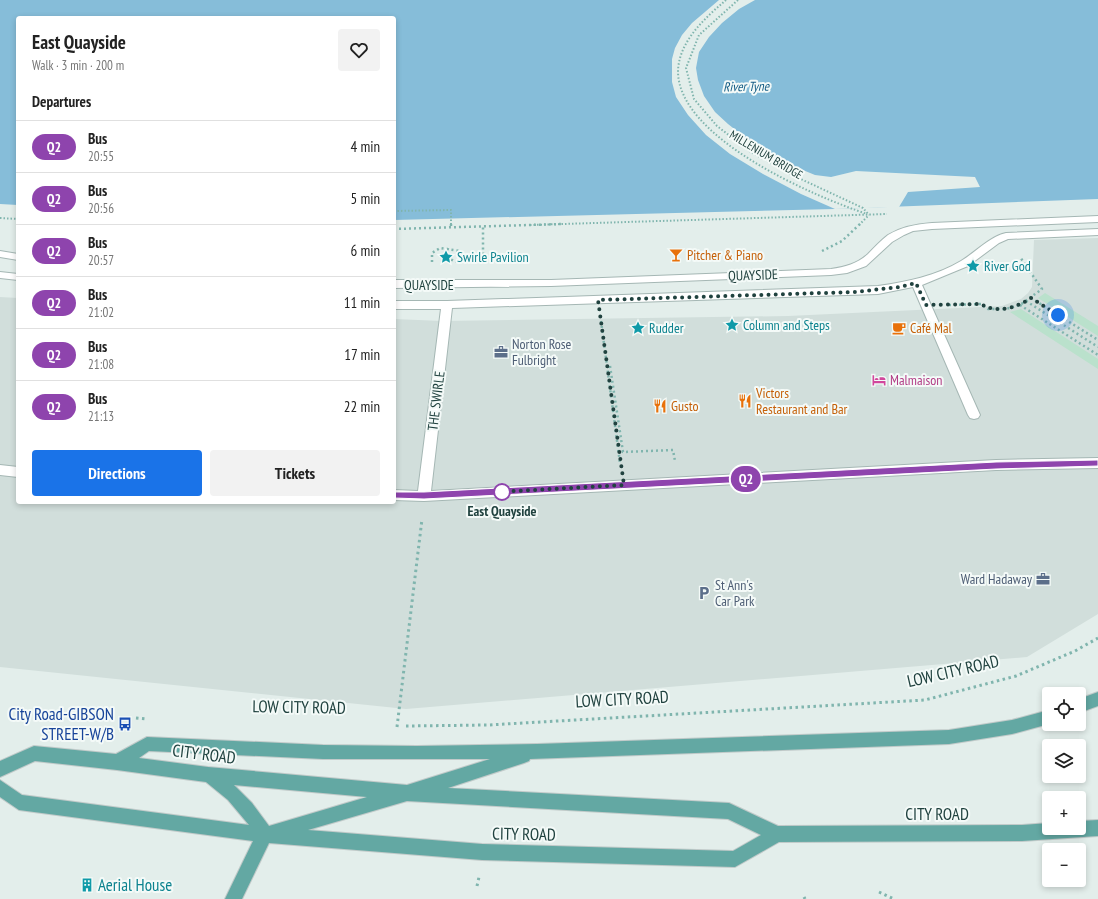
<!DOCTYPE html>
<html lang="en">
<head>
<meta charset="utf-8">
<style>
	:root { --surface:#fff; --page:#f2f2f2; --text:#222; --muted:#767676; --line:#e0e0e0; --accent:#1a73e8 }
	body { margin:0; font-family:"PT Sans Narrow",sans-serif; background:var(--page); color:var(--text); height:100vh; display:flex; flex-direction:column; font-size:15px; white-space:nowrap }
	* { box-sizing:border-box; margin:0 }
	p { font-size:13px; color:var(--muted) }
	.icon { flex:none; width:22px; height:22px; fill:none; stroke:currentColor; stroke-width:2; stroke-linecap:round; stroke-linejoin:round }
	.map { position:relative; flex:1; overflow:hidden }
	.drawer { position:absolute; left:16px; top:16px; width:380px; height:488px; display:flex; flex-direction:column; background:var(--surface); border-radius:4px; box-shadow:0 2px 6px #0003 }
	.drawer>* { flex:none }
	.badge { padding:0 8px; border-radius:13px; font-size:14px; line-height:26px }
	.fabs { position:absolute; left:1042px; top:687px; display:grid; gap:8px }
	.fabs a { display:grid; place-items:center; width:44px; height:44px; border-radius:4px; background:var(--surface); box-shadow:0 2px 6px #0003; font-size:20px }
	.you { position:absolute; width:20px; height:20px; margin:-10px; border:3px solid #fff; border-radius:50%; background:#1a73e8; box-shadow:0 0 0 6px #1a73e833 }
	.map>.badge { position:absolute; translate:-50% -50%; box-shadow:0 0 0 2px #fff }
	h2 { padding:0 16px; font-size:15px; line-height:36px }
	.round { display:grid; place-items:center; flex:none; width:42px; height:42px; border-radius:4px; background:var(--page) }
	.summary { display:flex; align-items:center; justify-content:space-between; height:68px; padding:0 16px }
	h1 { font-size:19px; font-weight:700; line-height:30px }
	.action { display:flex; gap:8px; margin-top:auto; padding:8px 16px }
	.action a { flex:1; height:46px; border-radius:4px; background:var(--accent); color:#fff; font-size:16px; font-weight:700; line-height:46px; text-align:center }
	.action a+a { background:var(--page); color:var(--text) }
	ul { padding:0; list-style:none }
	li { display:flex; align-items:center; gap:12px; height:52px; padding:0 16px; border-top:1px solid var(--line) }
	li div { flex:1 }
	li b { display:block; font-size:15px }
	li em { font-style:normal }
	li .badge { min-width:44px; font-weight:700; text-align:center }
	.map>svg:first-child { display:block }
	.built { fill:#d1dedb }
	.green { fill:#bae1cc }
	.water { fill:#86bdd9 }
	.pier { fill:#e3eeeb }
	.lines { fill:none; stroke-linecap:round; stroke-linejoin:round }
	.minor-casing { stroke:#a5b7b4; stroke-width:2 }
	.major-casing { stroke:#c1cac9; stroke-width:2 }
	.path-far2 { stroke:#80b5ae; stroke-width:2; stroke-dasharray:1.5 2; stroke-linecap:butt }
	.path-far1 { stroke:#80b5ae; stroke-width:2.5; stroke-dasharray:2 3; stroke-linecap:butt }
	.path { stroke:#80b5ae; stroke-width:3; stroke-dasharray:2.5 3.5; stroke-linecap:butt }
	.minor { fill:#fff; fill-rule:evenodd }
	.major { fill:#63a8a3; fill-rule:evenodd }
	.line { fill:#8e44ad; stroke:#fff }
	.walk { stroke:#20423f; stroke-width:4; stroke-dasharray:0 7.2 }
	.stop-dot { fill:#fff; stroke:#8e44ad; stroke-width:2 }
	.labels { text-anchor:middle; stroke-width:4; stroke-linejoin:round; paint-order:stroke }
	.far-street-label { font-size:12px; fill:#20423f; stroke:#f4faf8 }
	.far-water-label { font-size:13px; font-style:italic; fill:#145d85; stroke:#f4faf8 }
	.food-label { font-size:14px; fill:#c56008; stroke:#f4faf8; text-anchor:start }
	.culture-label { font-size:14px; fill:#0d838f; stroke:#f4faf8; text-anchor:start }
	.street-label { font-size:14px; fill:#20423f; stroke:#f4faf8 }
	.service-label { font-size:14px; fill:#4e5e75; stroke:#f4faf8; text-anchor:start }
	.hotel-label { font-size:14px; fill:#b23c85; stroke:#f4faf8; text-anchor:start }
	.stop-label { font-size:14px; font-weight:bold; fill:#20423f; stroke:#f4faf8 }
	.near-street-label { font-size:17px; fill:#20423f; stroke:#f4faf8 }
	.near-transit-label { font-size:17px; fill:#164399; stroke:#f4faf8; text-anchor:end }
	.near-culture-label { font-size:17px; fill:#0d838f; stroke:#f4faf8; text-anchor:start }
</style>
</head>
<body>
<div class="map">
<svg width="1098" height="899" viewBox="0 0 1098 899">
	<rect width="100%" height="100%" fill="#e3eeeb"/>
	<path class="built" d="M 1098,238 L 1098,614 L 1027,657 L 406,709 L 0,667 L 0,297 L 18,298 L 18,502 L 394,502 L 394,319 L 442,321 L 788,316 L 1002,306 L 1021,299 L 1028,293 L 1032,287 L 1034,240 Z"/>
	<path class="green" d="M 1045,293 L 1098,326 L 1098,336 L 1038,298 Z
		M 1021,309 L 1098,359 L 1098,369 L 1010,312 Z"/>
	<path class="water" d="M 0,0 L 1098,0 L 1098,199 L 835,209 L 394,220 L 394,18 L 18,18 L 18,205 L 0,204 Z"/>
	<path class="pier" d="M 719,0 L 755,0 L 739,9 L 722,23 L 709,37 L 699,52 L 696,68 L 698,80 L 704,96 L 715,112 L 728,124 L 747,139 L 793,166 L 815,175 L 831,177 L 856,171 L 975,177 L 980,187 L 908,192 L 899,207 L 835,209 L 801,194 L 763,174 L 730,154 L 706,135 L 688,115 L 676,97 L 672,82 L 672,59 L 675,48 L 682,35 L 692,23 Z"/>
	<g class="lines">
		<g class="minor-casing">
			<path id="minor" d="M 1098,216 L 1098,222 L 932,229 L 913,231 L 904,235 L 892,242 L 866,266 L 847,273 L 831,275 L 551,286 L 394,288 L 394,280 L 551,280 L 831,269 C 845,267 857,264 868,254 C 874,248 880,241 888,235 C 901,227 916,224 932,223 Z
				M 1098,229 L 1098,235 L 1008,239 L 999,243 L 968,266 L 922,285 L 980,415 L 978,418 L 974,419 L 970,418 L 968,415 L 913,287 L 878,294 L 452,308 L 431,491 L 996,460 L 1098,458 L 1098,468 L 996,470 L 424,501 L 394,500 L 394,490 L 418,491 L 441,309 L 394,309 L 394,301 L 447,301 L 878,286 C 906,282 936,276 961,261 C 976,252 989,237 1006,233 Z
				M 0,251 L 18,254 L 18,260 L 0,257 Z
				M 0,272 L 18,274 L 18,280 L 0,278 Z
				M 0,465 L 18,467 L 18,477 L 0,475 Z"/>
		</g>
		<g class="major-casing">
			<path id="major" d="M 1098,692 L 1098,706 L 1079,713 L 1079,699 Z
				M 1049,710 L 1049,724 L 1012,734 L 949,744 L 530,759 L 529,761 L 524,763 L 448,788 L 729,803 L 778,826 L 1022,825 L 1049,823 L 1049,828 L 1079,828 L 1079,821 L 1098,820 L 1098,836 L 1022,841 L 779,842 L 735,867 L 482,860 L 269,843 L 242,899 L 225,899 L 253,841 L 19,810 L 0,797 L 0,780 L 22,795 L 249,825 L 228,800 L 206,782 L 117,770 L 35,761 L 0,777 L 0,761 L 34,746 L 116,754 L 147,737 L 323,745 L 417,746 L 537,744 L 949,730 L 1012,720 ZM 149,751 L 323,759 L 490,759 L 407,785 L 208,767 L 139,758 ZM 234,785 L 367,797 L 269,826 L 252,803 ZM 407,801 L 728,819 L 761,835 L 733,851 L 482,844 L 308,830 Z"/>
		</g>
		<path class="path-far2" d="M 726,0 C 705,18 679,41 678,71 C 678,138 813,196 867,214
			M 738,0 L 699,35 L 686,68 L 694,99 L 717,126 L 751,152 L 790,174 L 863,208 L 869,215
			M 394,211 L 451,210 L 451,225
			M 0,218 L 18,219
			M 530,225 L 887,214
			M 859,225 L 869,215"/>
		<path class="path-far1" d="M 451,224 L 451,228
			M 394,229 L 563,224
			M 448,248 L 446,257 L 456,262
			M 822,251 L 842,241 L 860,224
			M 432,262 L 432,253 L 440,248 L 460,251 L 469,257 L 483,256 L 483,227
			M 1031,298 L 1098,340
			M 1026,301 L 1098,347
			M 949,305 L 981,304 L 988,309 L 1006,309 L 1020,305 L 1042,289 L 1020,257
			M 1020,305 L 1098,355
			M 601,321 L 620,463
			M 610,366 L 623,452 L 673,450 L 675,461"/>
		<path class="path" d="M 136,718 L 146,719
			M 406,726 L 488,725 L 925,700 L 1016,676 L 1075,651 L 1098,638
			M 397,727 L 422,519
			M 477,886 L 479,877
			M 879,892 L 894,899
			M 804,897 L 805,899"/>
		<use href="#minor" class="minor"/>
		<use href="#major" class="major"/>
	</g>
	<path class="line" d="M 1098,460 L 1098,466 L 996,469 L 424,499 L 394,498 L 390,495 L 394,492 L 424,492 L 996,462 Z"/>
	<g class="lines">
		<path class="walk" d="M 502,492 L 497,492 L 624,485 L 598,300 L 855,292 L 899,287 L 916,283 L 926,305 L 981,304 C 997,314 1016,308 1031,298 L 1058,315"/>
	</g>
	<defs>
		<g id="bar-bare" transform="scale(1.08)"><path d="M-6-5H6L.8 .8V4.5H3.5V6h-7V4.5H-.8V.8Z" fill="#e8710a" stroke="#f4faf8" stroke-width="2.5" paint-order="stroke"/></g>
		<g id="sight-bare" transform="scale(1.08)"><path d="M0-6L1.8-2.2L6-1.7L2.9 1.2L3.7 5.4L0 3.3L-3.7 5.4L-2.9 1.2L-6-1.7L-1.8-2.2Z" fill="#0f9aa8" stroke="#f4faf8" stroke-width="2.5" paint-order="stroke"/></g>
		<g id="cafe-bare" transform="scale(1.08)"><path d="M-5.5-4.5H6V0H3Q3 3.5 0 3.5H-2.5Q-5.5 3.5-5.5 0ZM3-3.2v2h1.7v-2ZM-6 4.5H4V6H-6Z" fill="#e8710a" stroke="#f4faf8" stroke-width="2.5" paint-order="stroke"/></g>
		<g id="office-bare" transform="scale(1.08)"><path d="M-6-3h4V-5.5h4V-3h4V5H-6ZM-1-4.5V-3h2v-1.5ZM-6 0V1H6V0Z" fill="#5c6f8a" stroke="#f4faf8" stroke-width="2.5" paint-order="stroke"/></g>
		<g id="hotel-bare" transform="scale(1.08)"><path d="M-6-4.5h1.5V1H6V5H4.5V3h-9V5H-6ZM-4 0a1.8 1.8 0 1 1 3.6 0ZM.5 0V-2.5h3Q6-2.5 6 0Z" fill="#d1479c" stroke="#f4faf8" stroke-width="2.5" paint-order="stroke"/></g>
		<g id="restaurant-bare" transform="scale(1.08)"><path d="M-5-6h1v4h1v-4h1v4h1v-4h1v5L-1.5 .5V6h-2V.5L-5-1ZM5-6V6H3V1.5H1.5Q1.5-4 5-6Z" fill="#e8710a" stroke="#f4faf8" stroke-width="2.5" paint-order="stroke"/></g>
		<g id="parking-bare" transform="scale(1.08)"><path d="M-3.5-5.5H1a3.5 3.5 0 0 1 0 7H-1V5.5H-3.5ZM-1-3.4V-.6H.8a1.4 1.4 0 0 0 0-2.8Z" fill="#5c6f8a" stroke="#f4faf8" stroke-width="2.5" paint-order="stroke"/></g>
		<g id="bus-bare" transform="scale(1.08)"><path d="M-5-6H5V4H4V6H2V4H-2V6H-4V4H-5ZM-3.5-4V0h7V-4ZM-3.5 1.2v1.5H-2V1.2ZM2 1.2v1.5H3.5V1.2Z" fill="#1a4fb4" stroke="#f4faf8" stroke-width="2.5" paint-order="stroke"/></g>
		<g id="building-bare" transform="scale(1.08)"><path d="M-4-6H4V6H1V3H-1V6H-4ZM-2.5-4.3h1.7v1.8h-1.7ZM.8-4.3h1.7v1.8H.8ZM-2.5-1h1.7V.8h-1.7ZM.8-1h1.7V.8H.8Z" fill="#0f9aa8" stroke="#f4faf8" stroke-width="2.5" paint-order="stroke"/></g>
	</defs>
	<g fill-rule="evenodd">
		<use href="#bar-bare" x="676" y="255"/>
		<use href="#sight-bare" x="446" y="257"/>
		<use href="#sight-bare" x="973" y="266"/>
		<use href="#sight-bare" x="732" y="325"/>
		<use href="#sight-bare" x="638" y="328"/>
		<use href="#cafe-bare" x="899" y="328"/>
		<use href="#office-bare" x="501" y="352"/>
		<use href="#hotel-bare" x="879" y="380"/>
		<use href="#restaurant-bare" x="745" y="401"/>
		<use href="#restaurant-bare" x="660" y="406"/>
		<use href="#office-bare" x="1043" y="579"/>
		<use href="#parking-bare" x="704" y="593"/>
		<use href="#bus-bare" x="125" y="724"/>
		<use href="#building-bare" x="87" y="885"/>
	</g>
	<circle class="stop-dot" cx="502" cy="492" r="8"/>
	<g class="labels">
		<g class="far-street-label">
			<text transform="translate(766 155) rotate(31)" y="4">MILLENIUM BRIDGE</text>
		</g>
		<g class="far-water-label">
			<text transform="translate(746 86) rotate(-1)" y="5">River Tyne</text>
		</g>
		<g class="food-label">
			<text x="687" y="260">Pitcher &amp; Piano</text>
			<text x="910" y="333">Café Mal</text>
			<text x="756" y="398">Victors<tspan x="756" dy="16">Restaurant and Bar</tspan></text>
			<text x="671" y="411">Gusto</text>
		</g>
		<g class="culture-label">
			<text x="457" y="262">Swirle Pavilion</text>
			<text x="984" y="271">River God</text>
			<text x="743" y="330">Column and Steps</text>
			<text x="649" y="333">Rudder</text>
		</g>
		<g class="street-label">
			<text transform="translate(753 275) rotate(-2)" y="5">QUAYSIDE</text>
			<text x="429" y="290">QUAYSIDE</text>
			<text transform="translate(436 401) rotate(-83)" y="5">THE SWIRLE</text>
		</g>
		<g class="service-label">
			<text x="512" y="349">Norton Rose<tspan x="512" dy="16">Fulbright</tspan></text>
			<text x="1032" y="584" text-anchor="end">Ward Hadaway</text>
			<text x="715" y="590">St Ann's<tspan x="715" dy="16">Car Park</tspan></text>
		</g>
		<g class="hotel-label">
			<text x="890" y="385">Malmaison</text>
		</g>
		<g class="stop-label">
			<text x="502" y="516">East Quayside</text>
		</g>
		<g class="near-street-label">
			<text transform="translate(953 671) rotate(-13)" y="6">LOW CITY ROAD</text>
			<text transform="translate(622 699) rotate(-3)" y="6">LOW CITY ROAD</text>
			<text transform="translate(299 707) rotate(1)" y="6">LOW CITY ROAD</text>
			<text transform="translate(204 754) rotate(7)" y="6">CITY ROAD</text>
			<text x="937" y="820">CITY ROAD</text>
			<text transform="translate(524 834) rotate(1)" y="6">CITY ROAD</text>
		</g>
		<g class="near-transit-label">
			<text x="114" y="720">City Road-GIBSON<tspan x="114" dy="20">STREET-W/B</tspan></text>
		</g>
		<g class="near-culture-label">
			<text x="98" y="891">Aerial House</text>
		</g>
	</g>
</svg>
<div class="fabs">
<a><svg class="icon" aria-label="locate" viewBox="0 0 24 24"><circle cx="12" cy="12" r="6"/><path d="M12 2v4M12 18v4M2 12h4M18 12h4"/></svg></a>
<a><svg class="icon" aria-label="layers" viewBox="0 0 24 24"><path d="M12 4l9 5-9 5-9-5zM3 14l9 5 9-5"/></svg></a>
<a>+</a>
<a>−</a>
</div>
<div class="you" style="left:1058px;top:315px"></div>
<b class="badge" style="left:746px;top:479px;background:#8e44ad;color:#fff">Q2</b>
<section class="drawer">
<div class="summary"><div><h1>East Quayside</h1><p>Walk · 3 min · 200 m</p></div><a class="round"><svg class="icon" aria-label="heart" viewBox="0 0 24 24"><path d="M12 20l-8-8c-3-5 5-10 8-4 3-6 11-1 8 4z"/></svg></a></div>
<h2>Departures</h2>
<ul>
<li><span class="badge" style="background:#8e44ad;color:#fff">Q2</span><div><b>Bus</b><p>20:55</p></div><em>4 min</em></li>
<li><span class="badge" style="background:#8e44ad;color:#fff">Q2</span><div><b>Bus</b><p>20:56</p></div><em>5 min</em></li>
<li><span class="badge" style="background:#8e44ad;color:#fff">Q2</span><div><b>Bus</b><p>20:57</p></div><em>6 min</em></li>
<li><span class="badge" style="background:#8e44ad;color:#fff">Q2</span><div><b>Bus</b><p>21:02</p></div><em>11 min</em></li>
<li><span class="badge" style="background:#8e44ad;color:#fff">Q2</span><div><b>Bus</b><p>21:08</p></div><em>17 min</em></li>
<li><span class="badge" style="background:#8e44ad;color:#fff">Q2</span><div><b>Bus</b><p>21:13</p></div><em>22 min</em></li>
</ul>
<div class="action"><a>Directions</a><a>Tickets</a></div>
</section>
</div>
</body>
</html>
